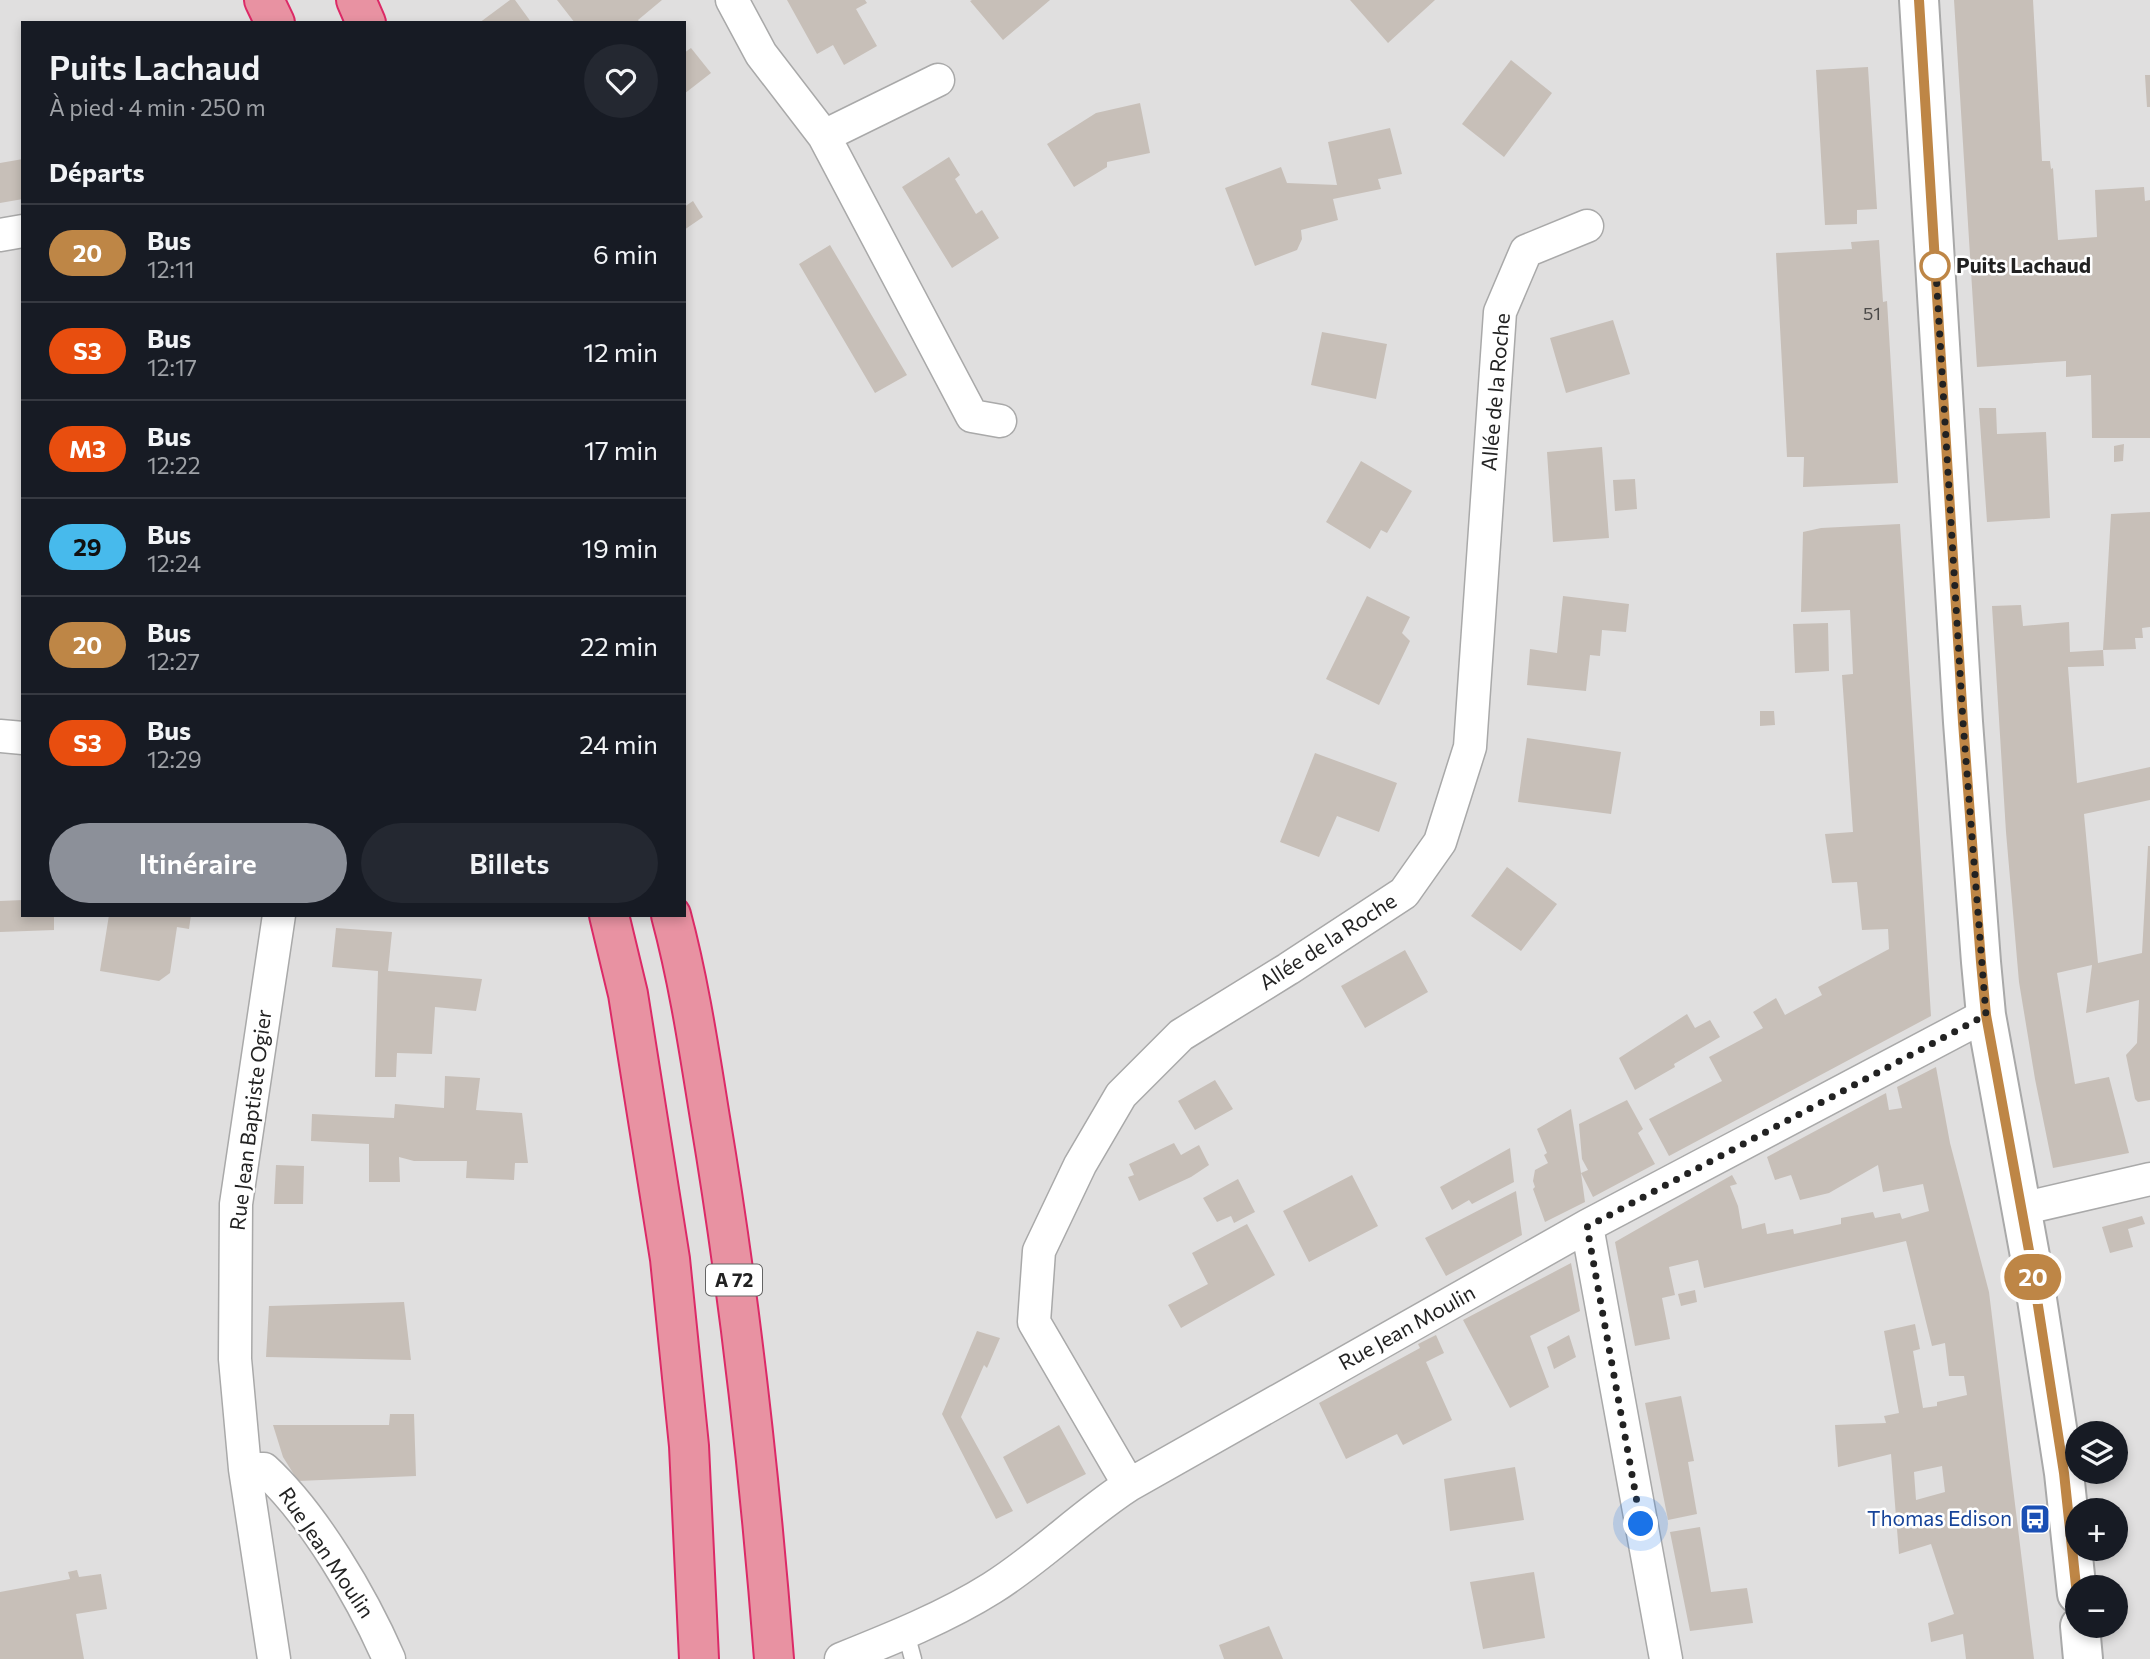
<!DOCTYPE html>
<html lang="fr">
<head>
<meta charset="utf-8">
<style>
	:root { --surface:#171b24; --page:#242831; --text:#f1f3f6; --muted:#9ea1a6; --line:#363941; --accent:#8c9099 }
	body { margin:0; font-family:Commissioner,sans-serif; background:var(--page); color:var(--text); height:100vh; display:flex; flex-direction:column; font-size:26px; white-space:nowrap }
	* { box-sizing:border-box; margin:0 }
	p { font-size:23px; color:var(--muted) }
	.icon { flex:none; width:38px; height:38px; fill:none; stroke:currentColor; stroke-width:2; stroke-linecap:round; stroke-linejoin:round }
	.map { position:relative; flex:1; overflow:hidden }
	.sheet { position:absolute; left:21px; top:21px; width:665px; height:896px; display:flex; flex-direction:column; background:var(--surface); border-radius:0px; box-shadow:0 4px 10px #0003 }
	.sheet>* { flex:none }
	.badge { padding:0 14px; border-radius:23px; font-size:24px; line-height:46px }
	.controls { position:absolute; left:2065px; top:1421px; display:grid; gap:14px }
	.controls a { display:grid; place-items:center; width:63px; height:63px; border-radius:50%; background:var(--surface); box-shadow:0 4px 10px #0003; font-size:35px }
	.you { position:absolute; width:35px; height:35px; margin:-18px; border:5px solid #fff; border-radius:50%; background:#1a73e8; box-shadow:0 0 0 10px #1a73e833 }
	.map>.badge { position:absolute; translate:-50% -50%; box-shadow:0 0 0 4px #fff }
	h2 { padding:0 28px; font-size:26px; line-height:63px }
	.round { display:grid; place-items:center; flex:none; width:74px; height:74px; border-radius:37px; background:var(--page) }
	.head { display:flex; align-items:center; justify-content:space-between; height:119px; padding:0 28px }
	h1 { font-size:33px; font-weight:600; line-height:52px }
	.action { display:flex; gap:14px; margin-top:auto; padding:14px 28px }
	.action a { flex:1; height:80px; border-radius:42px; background:var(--accent); color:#fff; font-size:28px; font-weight:600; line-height:80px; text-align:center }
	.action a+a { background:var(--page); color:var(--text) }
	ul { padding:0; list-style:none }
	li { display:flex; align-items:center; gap:21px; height:98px; padding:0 28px; border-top:2px solid var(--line) }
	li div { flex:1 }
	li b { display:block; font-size:26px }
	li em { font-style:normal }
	li .badge { min-width:77px; font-weight:700; text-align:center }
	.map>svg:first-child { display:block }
	.residential { fill:#e0dfdf; fill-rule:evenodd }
	.building { fill:#c7bfb8; fill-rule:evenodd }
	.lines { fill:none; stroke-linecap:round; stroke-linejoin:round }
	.service-casing { stroke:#a9a9a9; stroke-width:19 }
	.minor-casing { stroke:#a9a9a9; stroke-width:35 }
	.tertiary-casing { stroke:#a9a9a9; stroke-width:42 }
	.motorway-casing { stroke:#dc2a67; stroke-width:42 }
	.service { stroke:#fff; stroke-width:16 }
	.minor { stroke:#fff; stroke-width:32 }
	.tertiary { stroke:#fff; stroke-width:38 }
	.motorway { stroke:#e892a2; stroke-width:38 }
	.line-casing { stroke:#fff; stroke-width:16 }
	.line { stroke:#be8646; stroke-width:10 }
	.walk { stroke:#222; stroke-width:7; stroke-dasharray:0 12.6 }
	.stop-dot { fill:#fff; stroke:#be8646; stroke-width:3.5 }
	.labels { text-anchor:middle; stroke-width:5; stroke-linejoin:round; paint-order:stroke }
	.number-label { font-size:18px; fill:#4b4948 }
	.shield { fill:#fff; stroke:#646464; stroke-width:2 }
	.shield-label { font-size:19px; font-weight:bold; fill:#222 }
	.stop-label { font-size:21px; font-weight:bold; fill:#222; stroke:#fff; text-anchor:start }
	.street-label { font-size:21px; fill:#222; stroke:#fff }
	.transit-label { font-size:21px; fill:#164399; stroke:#fff; text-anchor:end }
</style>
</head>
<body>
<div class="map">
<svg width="2150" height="1659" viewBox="0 0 2150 1659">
	<rect width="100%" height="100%" fill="#f2efe9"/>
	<path class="residential" d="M 0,0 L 2150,0 L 2150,1659 L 0,1659 ZM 23,23 L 684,23 L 684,915 L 23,915 ZM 2077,1433 L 2116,1433 L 2116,1472 L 2077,1472 ZM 2077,1510 L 2116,1510 L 2116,1549 L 2077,1549 ZM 2077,1587 L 2116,1587 L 2116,1626 L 2077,1626 Z"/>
	<path class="building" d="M 510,0 L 515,0 L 531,22 L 479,23 Z
		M 557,0 L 662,0 L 638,20 L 640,23 L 575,23 Z
		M 787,0 L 865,0 L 867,3 L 856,9 L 877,46 L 844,65 L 833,45 L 817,54 Z
		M 972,0 L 1050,0 L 1003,40 L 970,1 Z
		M 1350,0 L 1435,0 L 1388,43 Z
		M 1954,0 L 2033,0 L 2042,161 L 2050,161 L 2051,169 L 2053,168 L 2058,240 L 2097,237 L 2095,190 L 2144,187 L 2145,201 L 2150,200 L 2150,438 L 2092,438 L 2091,375 L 2066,377 L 2066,361 L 1977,367 Z
		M 691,48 L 711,73 L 684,94 L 684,53 Z
		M 1511,60 L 1552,93 L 1504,157 L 1462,124 Z
		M 1868,67 L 1877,209 L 1857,210 L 1857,224 L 1825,225 L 1816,70 Z
		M 2145,75 L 2150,75 L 2150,107 L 2147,107 Z
		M 1140,103 L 1150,153 L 1107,162 L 1107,167 L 1074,187 L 1047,144 L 1096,113 Z
		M 1390,128 L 1402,174 L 1378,179 L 1381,189 L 1333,199 L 1338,220 L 1301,230 L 1302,239 L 1297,250 L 1255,266 L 1225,188 L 1281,167 L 1287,183 L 1337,185 L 1328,142 Z
		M 949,157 L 960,175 L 955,179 L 976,214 L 982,210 L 999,238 L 952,268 L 902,187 Z
		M 23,159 L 23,199 L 0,203 L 0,163 Z
		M 693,201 L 703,217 L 684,230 L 684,207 Z
		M 1879,240 L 1883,302 L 1887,301 L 1898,483 L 1803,487 L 1804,457 L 1787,457 L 1776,253 L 1852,249 L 1851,242 Z
		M 830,245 L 907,375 L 875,393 L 799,264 Z
		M 1613,320 L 1630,374 L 1566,393 L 1550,338 Z
		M 1322,332 L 1387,344 L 1376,399 L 1311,385 Z
		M 1979,408 L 1996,408 L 1997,434 L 2046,432 L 2050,518 L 1987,522 Z
		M 2124,444 L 2123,461 L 2114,462 L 2114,446 Z
		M 1602,447 L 1609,538 L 1553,542 L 1547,452 Z
		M 1361,461 L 1412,491 L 1387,533 L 1381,530 L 1370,549 L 1326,522 Z
		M 1635,479 L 1637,509 L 1615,511 L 1613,480 Z
		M 2150,512 L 2150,627 L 2142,628 L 2143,638 L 2135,638 L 2136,649 L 2103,650 L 2104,666 L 2068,667 L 2077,783 L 2150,767 L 2150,800 L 2084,814 L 2098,963 L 2142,953 L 2148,846 L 2150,846 L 2150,1100 L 2138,1102 L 2135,1099 L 2126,1055 L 2137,1043 L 2139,1000 L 2086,1013 L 2092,965 L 2057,973 L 2075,1084 L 2109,1077 L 2129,1153 L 2053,1168 L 2035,1079 L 2019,982 L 2006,832 L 1992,606 L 2021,605 L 2023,626 L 2069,622 L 2070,652 L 2103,650 L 2111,514 Z
		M 1900,524 L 1931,1016 L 1669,1156 L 1649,1119 L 1722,1081 L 1709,1057 L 1763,1028 L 1753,1012 L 1776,998 L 1785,1015 L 1822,995 L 1818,987 L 1889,949 L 1888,929 L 1862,930 L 1857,882 L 1832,883 L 1825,834 L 1853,832 L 1842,675 L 1853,674 L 1850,610 L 1801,612 L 1803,532 L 1821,528 Z
		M 1367,596 L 1410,617 L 1402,633 L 1410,641 L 1379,705 L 1326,679 Z
		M 1563,596 L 1629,604 L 1626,632 L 1602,630 L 1600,656 L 1590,655 L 1586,691 L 1527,685 L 1530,649 L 1557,653 Z
		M 1828,623 L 1829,671 L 1795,673 L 1793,624 Z
		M 1760,711 L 1774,711 L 1775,725 L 1760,726 Z
		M 1527,738 L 1621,752 L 1611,814 L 1518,802 Z
		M 1315,753 L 1397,783 L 1379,832 L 1337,816 L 1319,857 L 1280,842 Z
		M 1507,867 L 1557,904 L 1521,951 L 1471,916 Z
		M 23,900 L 23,915 L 54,915 L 54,930 L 0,932 L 0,901 Z
		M 109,915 L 191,915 L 189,929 L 177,927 L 170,973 L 159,981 L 100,971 Z
		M 336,928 L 392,932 L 388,971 L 482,979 L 476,1011 L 435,1007 L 432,1054 L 397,1053 L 396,1077 L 375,1077 L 378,971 L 332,967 Z
		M 1405,950 L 1428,992 L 1365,1028 L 1341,986 Z
		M 1687,1014 L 1695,1028 L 1710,1020 L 1720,1037 L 1674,1064 L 1675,1067 L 1635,1090 L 1619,1058 Z
		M 1936,1067 L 1950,1143 L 1989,1292 L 2034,1659 L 1966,1659 L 1963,1634 L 1931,1642 L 1928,1623 L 1954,1614 L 1931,1544 L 1899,1554 L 1891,1454 L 1838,1467 L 1835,1425 L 1886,1423 L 1884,1416 L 1899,1413 L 1884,1331 L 1915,1324 L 1920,1349 L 1913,1351 L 1923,1408 L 1937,1406 L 1937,1402 L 1967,1395 L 1964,1376 L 1949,1376 L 1945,1343 L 1932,1346 L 1906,1241 L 1704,1288 L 1698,1260 L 1669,1267 L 1675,1295 L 1662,1298 L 1670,1339 L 1635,1346 L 1615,1242 L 1732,1175 L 1737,1184 L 1730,1186 L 1738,1206 L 1742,1229 L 1765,1223 L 1767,1234 L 1793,1229 L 1794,1234 L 1841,1224 L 1841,1218 L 1873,1212 L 1875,1218 L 1900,1213 L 1902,1219 L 1929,1211 L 1923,1184 L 1883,1192 L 1878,1165 L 1829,1193 L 1800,1200 L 1791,1175 L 1775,1180 L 1767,1157 L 1886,1093 L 1889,1110 L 1902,1108 L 1897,1087 ZM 1942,1466 L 1945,1492 L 1916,1500 L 1914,1472 Z
		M 445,1076 L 480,1078 L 476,1110 L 522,1113 L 528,1163 L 515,1163 L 514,1180 L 466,1178 L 467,1161 L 414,1161 L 399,1157 L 400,1182 L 369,1182 L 369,1144 L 311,1141 L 312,1114 L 394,1118 L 395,1104 L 444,1108 Z
		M 1215,1080 L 1233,1109 L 1195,1130 L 1178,1101 Z
		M 1627,1100 L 1643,1129 L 1638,1133 L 1655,1164 L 1593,1197 L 1581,1173 L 1585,1202 L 1545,1222 L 1533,1189 L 1535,1187 L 1533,1181 L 1535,1170 L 1548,1163 L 1544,1155 L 1547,1153 L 1537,1129 L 1571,1109 L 1581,1173 L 1588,1170 L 1582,1159 L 1579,1124 Z
		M 1174,1143 L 1181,1155 L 1199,1145 L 1209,1165 L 1191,1177 L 1139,1201 L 1128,1177 L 1134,1175 L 1129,1164 Z
		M 1510,1148 L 1514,1182 L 1472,1204 L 1469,1200 L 1452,1210 L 1440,1187 Z
		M 276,1165 L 304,1166 L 303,1204 L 274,1204 Z
		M 1352,1175 L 1378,1226 L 1309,1262 L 1283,1211 Z
		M 1238,1179 L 1255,1212 L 1234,1223 L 1231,1216 L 1217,1222 L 1203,1198 Z
		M 1516,1191 L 1522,1235 L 1446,1276 L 1425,1238 Z
		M 2142,1216 L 2145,1224 L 2128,1229 L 2133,1247 L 2110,1253 L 2102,1227 Z
		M 1247,1224 L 1275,1275 L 1181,1328 L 1168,1305 L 1208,1284 L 1192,1253 Z
		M 1571,1263 L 1580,1311 L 1530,1336 L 1549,1387 L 1510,1408 L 1463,1320 Z
		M 1695,1290 L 1697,1302 L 1681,1306 L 1678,1294 Z
		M 404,1302 L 411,1360 L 266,1357 L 269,1306 Z
		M 977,1331 L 1000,1338 L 987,1368 L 984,1365 L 961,1417 L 1013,1511 L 996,1519 L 942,1414 Z
		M 1436,1335 L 1444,1353 L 1426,1362 L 1452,1420 L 1403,1445 L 1397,1434 L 1346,1459 L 1319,1403 L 1420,1348 L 1418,1344 Z
		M 1569,1335 L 1576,1357 L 1554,1369 L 1547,1347 Z
		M 1681,1396 L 1694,1461 L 1688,1462 L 1697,1514 L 1668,1520 L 1645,1403 Z
		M 390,1414 L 414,1414 L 416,1476 L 298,1481 L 283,1457 L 273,1425 L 389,1425 Z
		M 1059,1425 L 1086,1474 L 1027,1504 L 1003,1457 Z
		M 1515,1467 L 1524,1520 L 1450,1531 L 1444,1479 Z
		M 1700,1527 L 1711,1592 L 1747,1588 L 1753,1623 L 1690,1631 L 1670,1532 Z
		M 77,1570 L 79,1577 L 101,1574 L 107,1609 L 76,1614 L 84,1659 L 0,1659 L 0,1592 L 70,1579 L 68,1572 Z
		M 1534,1572 L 1545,1638 L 1483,1649 L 1470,1582 Z
		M 1269,1626 L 1283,1659 L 1224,1659 L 1219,1645 Z"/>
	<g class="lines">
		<g class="service-casing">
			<path id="service" d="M 906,1633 L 913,1659"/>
		</g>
		<g class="minor-casing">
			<path id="minor" d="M 732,0 L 761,54 L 824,136 L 972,416 L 1000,421
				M 824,136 L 938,80
				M 0,235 L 23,231
				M 0,736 L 23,738
				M 2021,1209 L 2150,1179
				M 1587,1226 L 1666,1659
				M 245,1469 L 264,1469 C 314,1515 362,1597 389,1659
				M 1129,1485 L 1034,1322 L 1039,1251 L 1080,1165 L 1121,1095 L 1181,1035 L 1288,969 L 1404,893 L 1440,842 L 1470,747 L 1500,312 L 1526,251 L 1587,226
				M 274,1659 L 245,1469 L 235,1359 L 236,1204 L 279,915
				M 841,1659 C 891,1639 946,1617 992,1588 C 1040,1558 1081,1516 1129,1485 L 1587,1226 L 1986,1015"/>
		</g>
		<g class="tertiary-casing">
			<path id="tertiary" d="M 1919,0 L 1963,722 L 1981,962 L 1986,1015 L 2032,1267 L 2064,1473 L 2077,1594
				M 2080,1626 L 2083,1659"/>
		</g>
		<g class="motorway-casing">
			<path id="motorway" d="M 264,0 L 275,23
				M 356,0 L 366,23
				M 609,915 L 628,994 L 670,1259 L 689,1446 L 699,1659
				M 671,915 C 689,982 699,1050 710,1118 C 740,1297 760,1478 774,1659"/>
		</g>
		<use href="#service" class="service"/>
		<use href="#minor" class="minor"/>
		<use href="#tertiary" class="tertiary"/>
		<use href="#motorway" class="motorway"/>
	</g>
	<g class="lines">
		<g class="line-casing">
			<path id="line" d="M 1919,0 L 1963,722 L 1981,962 L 1986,1015 L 2032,1267 L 2064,1473 L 2077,1595"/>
		</g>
		<use href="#line" class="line"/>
		<path class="walk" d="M 1641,1524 L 1587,1227 L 1986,1015 L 1963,722 L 1935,256 L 1935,266"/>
	</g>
	<defs>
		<g id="bus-square" transform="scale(1.575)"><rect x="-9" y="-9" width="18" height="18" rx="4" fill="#1a4fb4" stroke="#fff"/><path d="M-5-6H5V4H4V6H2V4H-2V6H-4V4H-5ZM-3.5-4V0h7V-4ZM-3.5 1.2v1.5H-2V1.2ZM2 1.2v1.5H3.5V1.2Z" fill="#fff"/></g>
	</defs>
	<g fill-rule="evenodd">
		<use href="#bus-square" x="2035" y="1519"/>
	</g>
	<circle class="stop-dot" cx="1935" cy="266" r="14"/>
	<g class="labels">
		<g class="number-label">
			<text x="1872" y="320">51</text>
		</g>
		<rect class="shield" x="706" y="1264.5" width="56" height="31" rx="5"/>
		<g class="shield-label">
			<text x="734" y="1287">A 72</text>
		</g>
		<g class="stop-label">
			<text x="1956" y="273">Puits Lachaud</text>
		</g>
		<g class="street-label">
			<text transform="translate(1496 392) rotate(-85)" y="7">Allée de la Roche</text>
			<text transform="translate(1328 942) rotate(-33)" y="7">Allée de la Roche</text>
			<text transform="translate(251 1120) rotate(-83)" y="7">Rue Jean Baptiste Ogier</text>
			<text transform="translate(1407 1328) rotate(-29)" y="7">Rue Jean Moulin</text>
			<text transform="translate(326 1553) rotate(56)" y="7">Rue Jean Moulin</text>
		</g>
		<g class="transit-label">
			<text x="2012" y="1526">Thomas Edison</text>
		</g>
	</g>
</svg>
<div class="controls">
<a><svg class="icon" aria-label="layers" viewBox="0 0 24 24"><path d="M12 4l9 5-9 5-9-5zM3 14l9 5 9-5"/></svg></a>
<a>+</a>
<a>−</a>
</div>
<div class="you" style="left:1641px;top:1524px"></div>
<b class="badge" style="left:2033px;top:1277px;background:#be8646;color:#fff">20</b>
<section class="sheet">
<div class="head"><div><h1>Puits Lachaud</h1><p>À pied · 4 min · 250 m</p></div><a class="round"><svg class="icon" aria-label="heart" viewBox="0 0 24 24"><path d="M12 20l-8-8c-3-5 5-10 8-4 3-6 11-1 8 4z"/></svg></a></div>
<h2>Départs</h2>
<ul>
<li><span class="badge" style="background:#be8646;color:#fff">20</span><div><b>Bus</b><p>12:11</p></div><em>6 min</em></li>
<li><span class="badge" style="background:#e84e0f;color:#fff">S3</span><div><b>Bus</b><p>12:17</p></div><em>12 min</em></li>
<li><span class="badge" style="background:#e84e0f;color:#fff">M3</span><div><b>Bus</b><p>12:22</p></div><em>17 min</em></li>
<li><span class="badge" style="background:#47baec;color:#111">29</span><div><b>Bus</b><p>12:24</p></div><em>19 min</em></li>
<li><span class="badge" style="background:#be8646;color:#fff">20</span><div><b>Bus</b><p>12:27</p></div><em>22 min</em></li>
<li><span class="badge" style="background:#e84e0f;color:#fff">S3</span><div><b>Bus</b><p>12:29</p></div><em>24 min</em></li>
</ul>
<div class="action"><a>Itinéraire</a><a>Billets</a></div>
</section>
</div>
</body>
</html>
